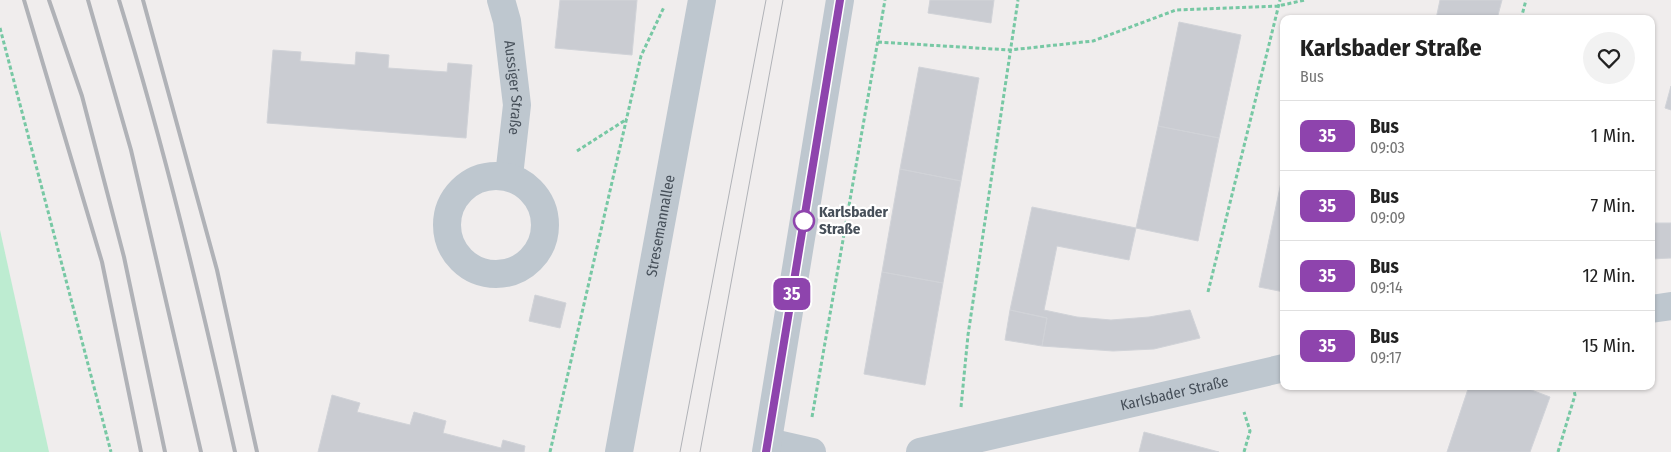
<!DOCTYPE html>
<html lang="de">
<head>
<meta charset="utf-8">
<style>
	:root { --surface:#fff; --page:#f2f2f2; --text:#222; --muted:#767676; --line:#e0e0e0 }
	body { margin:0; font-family:"Fira Sans Condensed",sans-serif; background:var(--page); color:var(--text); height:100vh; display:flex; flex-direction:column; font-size:19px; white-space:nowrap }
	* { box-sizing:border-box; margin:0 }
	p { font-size:16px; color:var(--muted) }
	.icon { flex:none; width:28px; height:28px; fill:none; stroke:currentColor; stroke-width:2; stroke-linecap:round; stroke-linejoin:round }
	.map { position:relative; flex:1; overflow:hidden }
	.details { position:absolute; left:1280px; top:15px; width:375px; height:375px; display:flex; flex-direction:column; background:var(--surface); border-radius:10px; box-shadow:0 1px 4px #0004 }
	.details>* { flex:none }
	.badge { padding:0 10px; border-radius:8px; font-size:18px; line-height:32px }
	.map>.badge { position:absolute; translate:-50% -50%; box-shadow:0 0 0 2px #fff }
	.round { display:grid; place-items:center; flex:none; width:52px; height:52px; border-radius:26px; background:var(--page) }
	.headline { display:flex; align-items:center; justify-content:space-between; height:85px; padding:0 20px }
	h1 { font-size:24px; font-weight:700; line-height:38px }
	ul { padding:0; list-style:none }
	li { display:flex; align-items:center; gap:15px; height:70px; padding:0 20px; border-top:1px solid var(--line) }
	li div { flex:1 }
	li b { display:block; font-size:19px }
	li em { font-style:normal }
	li .badge { min-width:55px; font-weight:700; text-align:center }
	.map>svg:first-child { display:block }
	.green { fill:#bdecd1 }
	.building { fill:#caccd2; stroke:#d1d3d8 }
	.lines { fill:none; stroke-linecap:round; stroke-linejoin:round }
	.path { stroke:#77c8a4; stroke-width:3; stroke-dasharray:4 2.5; stroke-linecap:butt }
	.street { stroke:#bec7cf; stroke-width:28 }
	.tram { stroke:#b0b2b7; stroke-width:1 }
	.rail { stroke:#b0b2b7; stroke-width:4 }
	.line-casing { stroke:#fff; stroke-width:11 }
	.line { stroke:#8e44ad; stroke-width:8 }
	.stop-dot { fill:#fff; stroke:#8e44ad; stroke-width:2.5 }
	.labels { text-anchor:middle; stroke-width:4.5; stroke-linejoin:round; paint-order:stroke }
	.street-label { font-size:15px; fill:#464f59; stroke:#fff }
	.stop-label { font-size:15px; font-weight:bold; fill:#464f59; stroke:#fff; text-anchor:start }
</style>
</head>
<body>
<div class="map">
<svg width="1671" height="452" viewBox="0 0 1671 452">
	<rect width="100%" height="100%" fill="#f0eded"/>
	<path class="green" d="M 0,230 L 49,452 L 0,452 Z"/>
	<path class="building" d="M 560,0 L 637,0 L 632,55 L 555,48 Z
		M 930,0 L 994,0 L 991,23 L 928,13 Z
		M 1440,0 L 1502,0 L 1497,19 L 1436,19 Z
		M 1179,22 L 1241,35 L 1219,138 L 1158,126 Z
		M 273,50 L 301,52 L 300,61 L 355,65 L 356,52 L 389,55 L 388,68 L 447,72 L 448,63 L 472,65 L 466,138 L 267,123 Z
		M 919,67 L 979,78 L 961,181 L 900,169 Z
		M 1671,86 L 1671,110 L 1665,108 Z
		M 1158,126 L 1219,138 L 1198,241 L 1136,228 Z
		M 1284,168 L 1284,292 L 1259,287 Z
		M 900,169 L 961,181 L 943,283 L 882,272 Z
		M 1032,207 L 1136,228 L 1129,260 L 1057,246 L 1044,310 L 1077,317 L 1111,320 L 1149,317 L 1190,310 L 1200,338 L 1154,349 L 1113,351 L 1042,346 L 1047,318 L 1010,310 Z
		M 1651,223 L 1671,223 L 1671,258 L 1651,259 Z
		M 882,272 L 943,283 L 925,385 L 864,374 Z
		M 535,295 L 566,303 L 560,328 L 529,321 Z
		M 1010,310 L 1047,318 L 1042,346 L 1005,340 Z
		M 1469,386 L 1521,386 L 1550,397 L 1530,452 L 1447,452 Z
		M 332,395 L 360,403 L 357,412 L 410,425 L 414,412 L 446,421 L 443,433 L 501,448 L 503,440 L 525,446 L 524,452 L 318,452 Z
		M 1144,432 L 1219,452 L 1139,452 Z"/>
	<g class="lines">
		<path class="path" d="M 1521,19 L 1526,0
			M 0,28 L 111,452
			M 878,42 L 1010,50 L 1093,41 L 1176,10 L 1278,6 L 1305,0
			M 577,151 L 627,119
			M 1208,292 L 1280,0
			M 961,407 L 968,335 L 1018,0
			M 812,417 L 885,0
			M 550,452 L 641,56 L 664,7
			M 1244,452 L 1250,431 L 1244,412
			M 1558,452 L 1575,395 L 1573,386"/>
		<g class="street">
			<path id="s1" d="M 501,0 L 507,21 L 517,105 L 509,176"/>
			<circle cx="496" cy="225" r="49"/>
			<path d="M 1651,309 L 1671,306"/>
			<path d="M 768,442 L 812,452"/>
			<path id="s2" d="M 619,452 L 702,0"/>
			<path d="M 766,452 L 840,0"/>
			<path id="s3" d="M 920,452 L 1284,368"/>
		</g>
		<path class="tram" d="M 680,452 L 766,0
			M 700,452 L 783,0"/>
		<path class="rail" d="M 24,0 L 102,262 L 141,452
			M 49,0 L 82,96 L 124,257 L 165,452
			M 88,0 L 131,150 L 201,452
			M 119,0 C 165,149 201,300 235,452
			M 143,0 L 217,270 L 257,452"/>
	</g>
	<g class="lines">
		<g class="line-casing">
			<path id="line" d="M 766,452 L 840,0"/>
		</g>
		<use href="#line" class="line"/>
	</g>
	<circle class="stop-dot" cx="804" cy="221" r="10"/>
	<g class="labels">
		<g class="street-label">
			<text dy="5" stroke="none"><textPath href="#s1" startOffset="89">Aussiger Straße</textPath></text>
			<text dy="5" stroke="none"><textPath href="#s2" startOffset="230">Stresemannallee</textPath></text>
			<text dy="5" stroke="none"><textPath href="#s3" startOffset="261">Karlsbader Straße</textPath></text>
		</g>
		<g class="stop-label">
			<text x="819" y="217">Karlsbader<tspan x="819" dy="17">Straße</tspan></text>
		</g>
	</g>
</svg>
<b class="badge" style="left:792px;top:294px;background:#8e44ad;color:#fff">35</b>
<section class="details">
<div class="headline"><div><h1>Karlsbader Straße</h1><p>Bus</p></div><a class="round"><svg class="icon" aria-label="heart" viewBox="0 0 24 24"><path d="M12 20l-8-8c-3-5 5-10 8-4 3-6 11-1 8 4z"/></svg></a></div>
<ul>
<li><span class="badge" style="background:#8e44ad;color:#fff">35</span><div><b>Bus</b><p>09:03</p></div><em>1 Min.</em></li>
<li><span class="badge" style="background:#8e44ad;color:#fff">35</span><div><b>Bus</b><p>09:09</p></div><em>7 Min.</em></li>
<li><span class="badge" style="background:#8e44ad;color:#fff">35</span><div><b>Bus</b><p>09:14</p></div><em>12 Min.</em></li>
<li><span class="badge" style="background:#8e44ad;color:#fff">35</span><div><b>Bus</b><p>09:17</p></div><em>15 Min.</em></li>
</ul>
</section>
</div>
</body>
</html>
